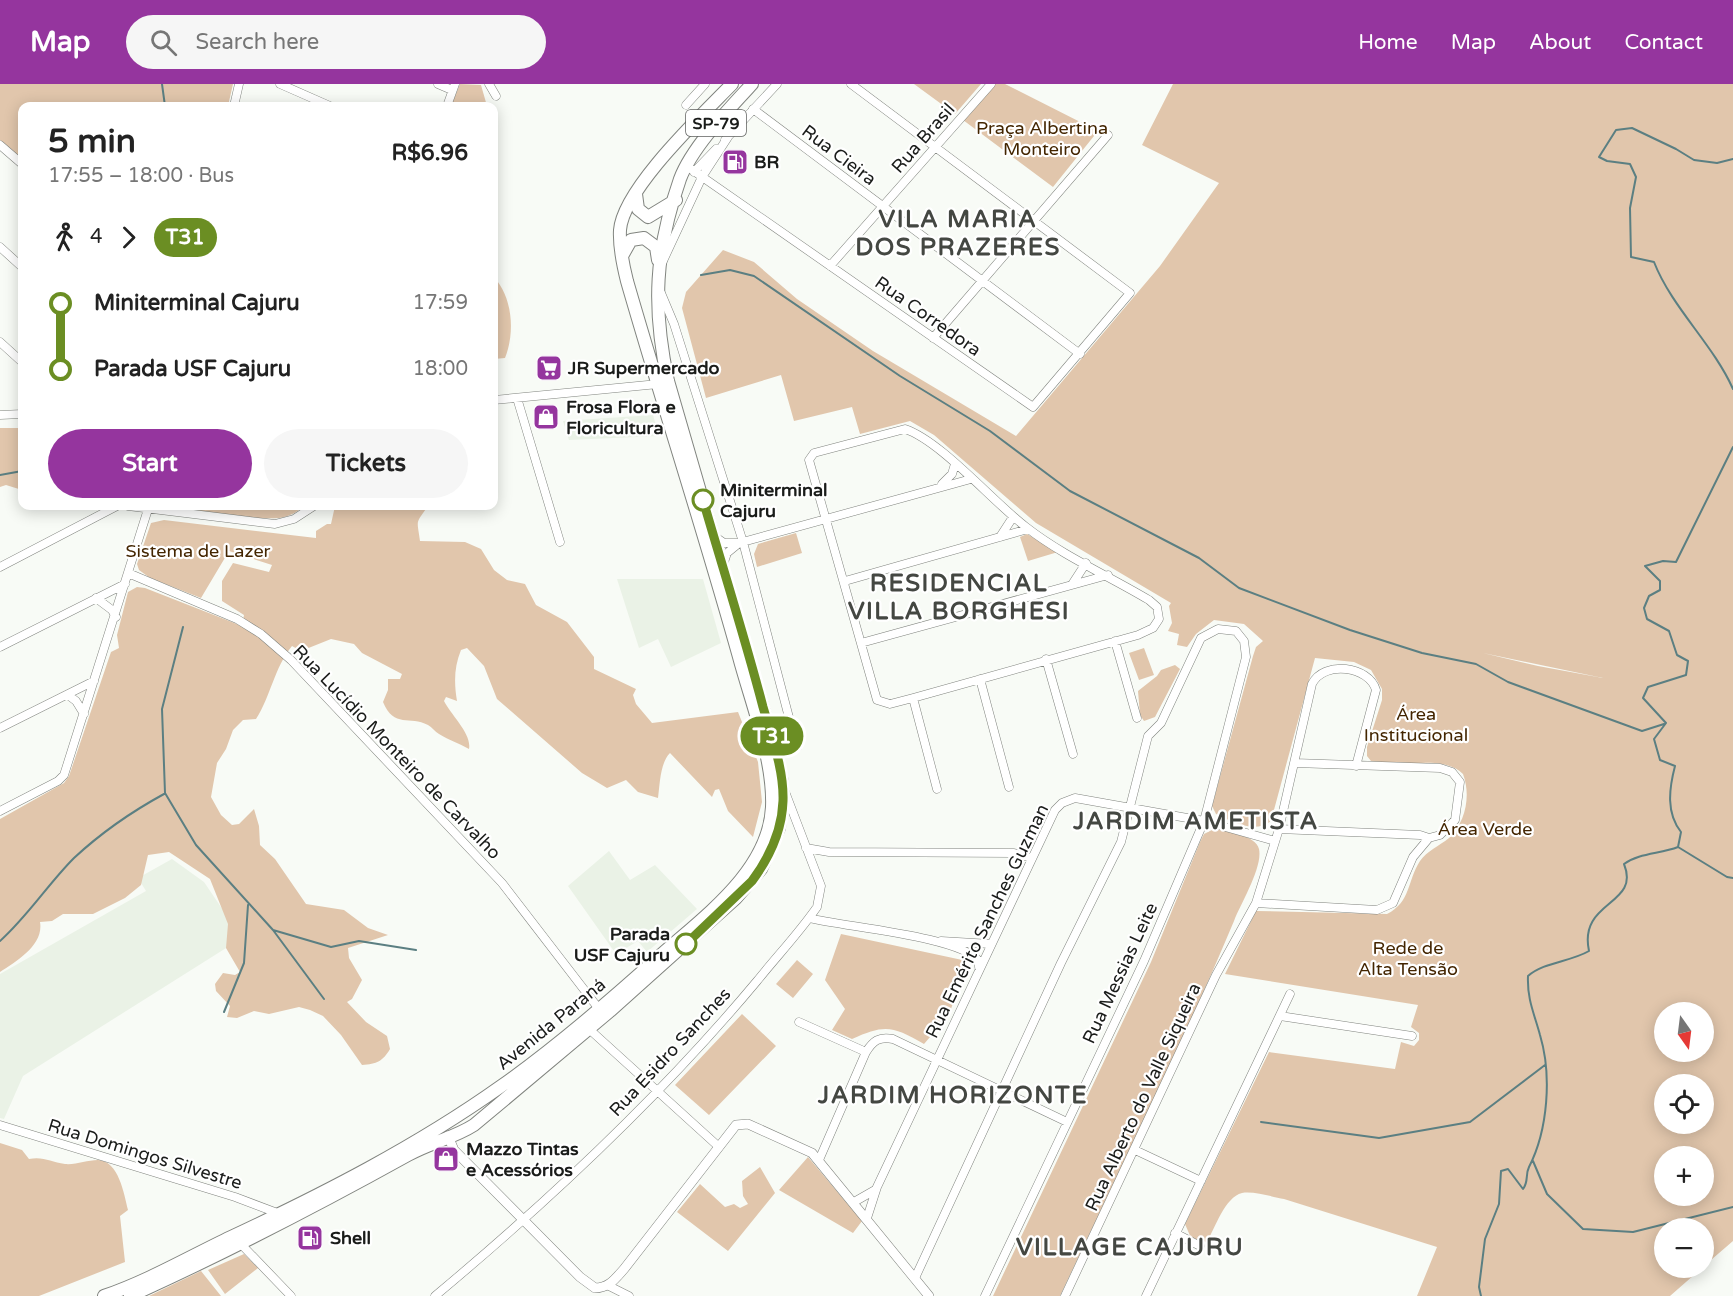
<!DOCTYPE html>
<html lang="en">
<head>
<meta charset="utf-8">
<style>
	:root { --surface:#fff; --page:#f6f6f6; --text:#222; --muted:#767676; --accent:#95359e }
	body { margin:0; font-family:"Varela Round",sans-serif; background:var(--page); color:var(--text); height:100vh; display:flex; flex-direction:column; font-size:22px; white-space:nowrap }
	* { box-sizing:border-box; margin:0 }
	p { font-size:20px; color:var(--muted) }
	.icon { flex:none; width:33px; height:33px; fill:none; stroke:currentColor; stroke-width:2; stroke-linecap:round; stroke-linejoin:round }
	.map { position:relative; flex:1; overflow:hidden }
	.details { position:absolute; left:18px; top:18px; width:480px; height:408px; display:flex; flex-direction:column; background:var(--surface); border-radius:12px; box-shadow:0 3px 15px #0003 }
	.details>* { flex:none }
	.badge { padding:0 12px; border-radius:20px; font-size:21px; line-height:39px }
	.needle { width:39px; rotate:166deg }
	.controls { position:absolute; left:1654px; top:918px; display:grid; gap:12px }
	.controls a { display:grid; place-items:center; width:60px; height:60px; border-radius:50%; background:var(--surface); box-shadow:0 3px 15px #0003; font-size:30px }
	.map>.badge { position:absolute; translate:-50% -50%; box-shadow:0 0 0 3px #fff }
	.legs { display:flex; align-items:center; gap:9px; height:66px; padding:0 30px; font-size:20px }
	.legs p { margin-inline-start:auto }
	.head { display:flex; align-items:center; justify-content:space-between; height:102px; padding:0 30px }
	h1 { font-size:33px; font-weight:700; line-height:45px }
	.primary-button { display:flex; gap:12px; margin-top:auto; padding:12px 30px }
	.primary-button a { flex:1; height:69px; border-radius:36px; background:var(--accent); color:#fff; font-size:24px; font-weight:700; line-height:69px; text-align:center }
	.primary-button a+a { background:var(--page); color:var(--text) }
	ul { padding:0 30px; list-style:none }
	li { display:flex; align-items:center; gap:21px; height:66px; font-size:22px }
	li i { display:grid; place-items:center; width:9px; height:100%; margin:0 8px; background:currentColor }
	li i::after { content:''; width:15px; height:15px; margin:-8px; border:4px solid; border-radius:50%; background:var(--surface) }
	li p { margin-inline-start:auto }
	li:first-child i { background:linear-gradient(#0000 50%,currentColor 0) }
	li:last-child i { background:linear-gradient(currentColor 50%,#0000 0) }
	header { display:flex; align-items:center; gap:36px; box-sizing:border-box; height:84px; padding:0 30px; background:var(--accent); color:#fff }
	header strong { font-size:28px }
	nav { display:flex; gap:33px; margin-inline-start:auto; font-size:21px }
	.search { width:420px; height:54px; background:var(--page); display:flex; align-items:center; gap:15px; box-sizing:border-box; padding:0 21px; border-radius:33px; color:var(--muted); font-size:22px }
	.map>svg:first-child { display:block }
	.built { fill:#eaf2e6 }
	.green { fill:#e1c6ac; fill-rule:evenodd }
	.lines { fill:none; stroke-linecap:round; stroke-linejoin:round }
	.stream { stroke:#5b7f82; stroke-width:2 }
	.minor-casing { stroke:#81847f; stroke-width:9 }
	.tertiary-casing { stroke:#81847f; stroke-width:10 }
	.primary-casing { stroke:#81847f; stroke-width:14 }
	.minor { stroke:#fff; stroke-width:8 }
	.tertiary { stroke:#fff; stroke-width:9 }
	.primary { stroke:#fff; stroke-width:12 }
	.line-1-casing { stroke:#fff; stroke-width:14 }
	.line-1 { stroke:#6b8e23; stroke-width:9 }
	.stop-1-dot { fill:#fff; stroke:#6b8e23; stroke-width:3 }
	.labels { text-anchor:middle; stroke-width:4.5; stroke-linejoin:round; paint-order:stroke }
	.shield { fill:#fff; stroke:#5f605f; stroke-width:1.5 }
	.shield-label { font-size:16px; font-weight:bold; fill:#1a1c1a }
	.park-label { font-size:18px; fill:#432500; stroke:#fff }
	.street-label { font-size:18px; fill:#1a1c1a; stroke:#fff }
	.poi-label { font-size:18px; font-weight:bold; fill:#1a1c1a; stroke:#fff; text-anchor:start }
	.stop-label { font-size:18px; font-weight:bold; fill:#1a1c1a; stroke:#fff; text-anchor:start }
	.district-label { font-size:24px; font-weight:bold; letter-spacing:1.5px; fill:#444742; stroke:#fff }
</style>
</head>
<body>
<header>
<strong>Map</strong>
<div class="search"><svg class="icon" aria-label="search" viewBox="0 0 24 24"><circle cx="10" cy="10" r="6"/><path d="M15 15l6 6"/></svg>Search here</div>
<nav><a>Home</a><a>Map</a><a>About</a><a>Contact</a></nav>
</header>
<div class="map">
<svg width="1733" height="1212" viewBox="0 0 1733 1212">
	<rect width="100%" height="100%" fill="#f8fbf6"/>
	<path class="built" d="M 653,331 L 659,352 L 569,356 L 563,337 Z
		M 617,495 L 703,495 L 721,559 L 671,583 L 658,555 L 639,564 Z
		M 609,767 L 630,796 L 655,781 L 697,825 L 647,868 L 638,857 L 616,870 L 568,802 Z
		M 172,775 L 204,798 L 242,854 L 23,992 L 4,1035 L 0,1034 L 0,890 L 146,807 L 138,794 Z"/>
	<path class="green" d="M 0,0 L 233,0 L 228,22 L 22,22 L 22,75 L 0,56 Z
		M 460,0 L 481,1 L 487,22 L 451,22 Z
		M 914,0 L 981,0 L 955,30 Z
		M 995,0 L 1005,0 L 1098,47 L 1053,103 L 963,36 Z
		M 1173,0 L 1733,0 L 1733,1157 L 1704,1182 L 1704,1144 L 1665,1144 L 1665,1184 L 1702,1184 L 1670,1212 L 1417,1212 L 1437,1163 L 1284,1115 C 1273,1113 1254,1107 1242,1109 C 1225,1113 1215,1144 1207,1158 L 1191,1154 L 1185,1140 L 1269,968 L 1395,985 L 1401,958 L 1414,962 L 1419,956 L 1419,949 L 1411,943 L 1418,921 L 1225,890 L 1256,827 L 1387,830 C 1411,818 1407,797 1420,777 C 1427,767 1439,762 1449,754 C 1466,738 1471,711 1463,690 C 1440,668 1399,687 1371,677 L 1367,672 L 1367,663 L 1382,616 L 1382,605 L 1371,586 L 1354,578 L 1315,574 L 1271,737 C 1255,750 1233,738 1216,730 L 1212,722 L 1253,572 L 1256,563 L 1263,557 L 1244,540 L 1214,536 L 1196,550 L 1187,563 L 1177,561 L 1179,550 L 1168,547 L 1172,539 L 1169,522 L 1171,519 L 1036,439 L 934,351 L 910,337 L 860,350 L 852,323 L 794,337 L 781,291 L 706,314 L 682,224 L 686,208 L 723,166 L 754,178 L 797,215 L 873,267 L 1016,352 L 1160,182 L 1219,99 L 1142,61 ZM 1483,569 L 1603,594 L 1538,582 ZM 1665,928 L 1704,928 L 1704,968 L 1665,968 ZM 1665,1000 L 1704,1000 L 1704,1040 L 1665,1040 ZM 1665,1072 L 1704,1072 L 1704,1112 L 1665,1112 Z
		M 494,193 C 513,214 515,249 505,274 L 494,275 Z
		M 0,344 L 22,344 L 22,406 L 6,401 L 0,403 Z
		M 166,422 L 304,422 C 298,428 288,433 279,434 C 250,436 195,429 166,422 Z
		M 335,422 L 428,422 C 415,441 417,434 420,457 L 465,458 L 481,465 L 494,486 L 507,496 L 525,500 L 536,521 L 567,538 L 594,573 L 594,585 L 636,605 L 633,611 L 636,620 L 652,639 L 738,628 L 758,678 L 762,718 L 753,753 L 728,727 L 719,705 L 715,706 L 712,713 L 670,669 C 660,679 660,700 658,714 L 638,708 L 626,696 L 607,704 L 582,689 L 497,615 L 484,582 L 467,564 L 461,566 C 454,583 454,599 457,617 L 446,613 L 444,617 C 451,631 472,650 469,665 C 459,659 448,656 439,650 C 435,648 432,643 428,641 C 410,631 394,645 383,618 L 388,606 L 388,595 L 400,595 L 402,590 L 362,569 L 354,560 L 331,555 L 301,567 L 292,562 C 274,584 271,612 256,635 L 243,636 L 233,646 L 226,665 L 217,679 L 211,713 L 221,731 L 232,741 L 239,740 L 254,725 L 259,742 L 260,761 L 275,775 L 306,820 L 344,826 L 368,844 L 388,851 L 348,864 L 349,874 L 362,896 L 352,915 L 347,918 L 366,938 L 387,952 L 390,965 C 383,977 377,980 362,981 L 341,951 L 323,932 L 310,926 L 299,923 L 269,930 L 254,927 L 237,934 L 227,933 L 230,922 L 216,907 L 215,900 L 223,889 L 235,891 L 240,888 L 226,864 L 228,840 L 210,795 L 169,768 L 148,771 L 141,801 L 125,814 L 93,830 L 63,830 L 52,837 L 40,838 C 44,861 17,877 0,888 L 0,735 L 64,699 L 69,692 L 111,568 L 119,564 L 117,551 L 128,508 L 137,503 L 145,504 L 242,542 L 244,531 L 222,517 L 222,497 L 233,479 L 269,488 L 272,481 L 229,467 L 201,514 L 150,494 L 139,486 L 137,480 L 151,439 L 164,436 L 316,454 L 316,447 L 327,440 L 331,440 Z
		M 796,449 L 802,469 L 757,483 L 754,470 L 758,460 Z
		M 1027,450 L 1058,468 L 1028,477 L 1020,453 Z
		M 1144,564 L 1154,591 L 1139,596 L 1129,569 Z
		M 1175,581 L 1180,585 L 1155,633 L 1144,637 L 1140,631 L 1138,607 L 1157,592 L 1161,586 Z
		M 1216,744 C 1227,748 1256,751 1259,765 C 1263,783 1241,819 1234,837 C 1181,964 1119,1087 1060,1212 L 993,1212 L 1151,878 L 1200,758 L 1204,750 Z
		M 841,850 L 967,877 L 949,931 L 924,960 C 893,942 885,940 852,955 L 832,946 L 845,925 L 825,896 Z
		M 797,876 L 813,890 L 793,914 L 776,900 Z
		M 742,930 L 776,962 L 709,1031 L 675,1001 Z
		M 0,1059 L 22,1066 L 29,1075 C 43,1072 51,1078 65,1080 C 76,1081 87,1076 98,1076 C 119,1077 124,1110 128,1126 L 120,1132 L 125,1178 L 39,1212 L 0,1212 Z
		M 808,1073 L 862,1137 L 853,1149 L 779,1106 Z
		M 760,1083 L 775,1109 L 728,1167 L 677,1128 L 700,1100 L 725,1123 L 734,1120 L 740,1124 L 748,1120 L 743,1112 L 742,1097 Z
		M 244,1170 L 258,1184 L 225,1210 L 208,1186 Z
		M 201,1187 L 221,1212 L 149,1212 Z"/>
	<g class="lines">
		<path class="stream" d="M 162,0 L 165,22
			M 1733,75 L 1717,79 L 1694,76 L 1676,65 L 1632,44 L 1616,46 L 1599,73 L 1607,77 L 1630,80 L 1636,93 L 1630,124 L 1631,173 L 1654,178 C 1672,224 1713,260 1733,305
			M 701,191 L 730,186 L 754,192 L 900,292 L 990,347 L 1070,407 L 1199,474 L 1239,504 L 1350,546 L 1422,569 L 1476,580 L 1508,598 L 1642,647 L 1664,640
			M 0,391 L 22,387
			M 183,543 L 162,625 L 165,709 L 196,761 L 273,846 L 324,915
			M 1678,763 L 1727,793 L 1733,794
			M 273,846 L 331,863 L 359,857 L 416,866
			M 0,857 C 28,832 48,800 74,774 C 102,748 131,728 164,710
			M 224,928 L 244,879 L 248,821
			M 1261,1038 L 1379,1054 L 1470,1038 L 1545,981
			M 1533,1077 L 1547,1110 L 1583,1145 L 1633,1148 L 1733,1123
			M 1481,1212 L 1479,1203 L 1485,1155 L 1499,1120 L 1501,1087 L 1508,1085 L 1523,1105 C 1529,1097 1525,1091 1529,1083 C 1548,1046 1552,991 1540,951 C 1534,929 1527,915 1528,892 C 1544,878 1570,878 1589,867 C 1578,816 1641,822 1624,780 C 1639,769 1660,770 1678,763 L 1681,748 C 1666,729 1669,705 1675,682 L 1660,676 L 1654,655 L 1666,639 L 1643,614 L 1648,603 L 1686,591 L 1688,577 L 1677,571 L 1669,547 L 1647,535 L 1644,524 L 1649,512 L 1660,506 L 1660,497 L 1645,482 L 1663,477 L 1676,478 L 1733,363"/>
		<g class="minor-casing">
			<path id="minor" d="M 280,0 L 330,22
				M 438,0 L 452,6
				M 489,0 L 496,12
				M 686,21 L 705,0
				M 234,22 L 239,0
				M 447,22 L 455,0
				M 753,25 L 1080,270
				M 725,56 L 777,0
				M 0,61 L 22,80
				M 688,83 L 1033,323 L 1130,209 L 851,0
				M 694,88 L 716,65
				M 0,163 L 22,183
				M 662,179 L 702,93 L 728,53
				M 830,182 L 991,0
				M 661,209 L 674,240 L 743,458 L 797,664
				M 933,254 L 1108,51
				M 0,258 L 22,278
				M 517,314 L 560,458
				M 494,316 L 658,300
				M 0,331 L 22,330
				M 905,345 C 941,357 993,418 1026,443 C 1063,472 1109,492 1149,516 L 1157,523 L 1159,535 L 1153,544 L 1138,551 L 913,614 L 890,620 L 877,616 L 809,376 L 814,369 Z
				M 942,400 L 952,390 L 955,380
				M 128,422 L 275,440 L 294,435 L 314,422
				M 714,452 L 724,459 L 739,459 L 971,395
				M 1000,453 L 1013,433
				M 723,481 L 727,469 L 738,460
				M 0,483 L 117,422
				M 128,489 L 237,535 L 261,550 L 291,576 L 502,799 L 599,925
				M 845,497 L 1028,445
				M 1073,499 L 1086,479
				M 96,514 L 112,526 L 116,533
				M 1115,557 L 1137,634
				M 861,559 L 1108,491
				M 0,563 L 125,500
				M 1046,575 L 1073,670
				M 980,595 L 1009,703
				M 68,611 L 76,617 L 84,630
				M 913,614 L 937,705
				M 0,644 L 94,597
				M 0,727 L 58,697 L 64,691 L 149,422
				M 1279,745 L 1420,751 L 1429,754
				M 806,764 L 829,768 L 1014,769 L 1031,774
				M 1256,819 L 1377,826 L 1393,819 L 1413,773 L 1429,754 L 1440,751 L 1455,736 L 1460,698 L 1452,688 L 1440,684 L 1295,679
				M 809,834 C 844,843 959,852 979,877 L 979,883
				M 941,857 L 991,860
				M 1280,932 L 1412,952
				M 799,938 L 866,968
				M 589,945 L 719,1063
				M 0,1041 L 235,1113 L 280,1130
				M 1135,1066 L 1201,1097
				M 819,1076 L 866,968 C 873,957 879,952 893,955 L 1067,1038
				M 854,1118 L 875,1106
				M 867,1134 L 877,1103 L 1055,726 L 1062,719 L 1075,714 L 1204,737 L 1275,757
				M 1175,1149 L 1200,1162
				M 238,1157 L 291,1212
				M 915,1194 L 1061,879 L 1121,758 L 1148,652 L 1161,639 L 1201,554 L 1218,545 L 1236,547 L 1244,557 L 1246,573 L 1204,737 L 1144,877 L 985,1212
				M 609,1202 L 629,1212
				M 435,1212 C 550,1116 661,1012 757,897 C 777,872 799,849 817,823 L 821,802 L 784,705
				M 1065,1212 L 1216,891 L 1256,819 L 1279,745 L 1312,600 C 1324,576 1369,582 1376,606 L 1356,682
				M 1146,1212 L 1290,910"/>
		</g>
		<g class="tertiary-casing">
			<path id="tertiary" d="M 448,1052 L 454,1066 L 580,1193 L 595,1204 C 609,1204 615,1195 624,1185 L 736,1041 L 748,1040 L 812,1069 L 929,1212"/>
		</g>
		<g class="primary-casing">
			<path id="primary" d="M 636,110 L 638,125 L 648,133 L 676,116
				M 622,172 L 631,156 L 644,154 L 656,163 L 658,176
				M 104,1212 C 148,1197 189,1173 231,1153 C 323,1110 417,1062 500,1003 C 557,963 610,917 662,870 C 706,831 769,786 772,723 C 774,676 751,618 739,573 C 704,447 663,322 627,197 C 623,181 619,163 620,146 C 623,105 703,30 732,0
				M 130,1212 C 225,1169 316,1122 408,1071 C 429,1059 454,1054 474,1041 L 610,927 L 736,814 L 761,785 L 779,744 L 782,698 L 775,666 L 668,297 C 652,223 655,167 680,95 C 692,63 729,25 752,0"/>
		</g>
		<use href="#minor" class="minor"/>
		<use href="#tertiary" class="tertiary"/>
		<use href="#primary" class="primary"/>
	</g>
	<g class="lines">
		<g class="line-1-casing">
			<path id="line-1" d="M 686,860 L 752,797 C 769,774 782,747 783,717 C 784,686 772,654 763,623 C 745,554 723,485 703,416"/>
		</g>
		<use href="#line-1" class="line-1"/>
	</g>
	<defs>
		<g id="fuel-square" transform="scale(1.35)"><rect x="-9" y="-9" width="18" height="18" rx="4" fill="#95359e" stroke="#fff"/><path d="M-5.5-6h7V0h2V4h1.3V-2.5L3-4.5l.8-.8L6-3V5H2.5V1h-1V6h-7ZM-4.2-4.7v3.2H.2V-4.7Z" fill="#fff"/></g>
		<g id="supermarket-square" transform="scale(1.35)"><rect x="-9" y="-9" width="18" height="18" rx="4" fill="#95359e" stroke="#fff"/><path d="M-6-5.5h2.5l.6 2H6L4.5 2H-2.5L-4.4-4H-6ZM-1.5 3.2a1.3 1.3 0 1 0 .1 0ZM3 3.2a1.3 1.3 0 1 0 .1 0Z" fill="#fff"/></g>
		<g id="shop-square" transform="scale(1.35)"><rect x="-9" y="-9" width="18" height="18" rx="4" fill="#95359e" stroke="#fff"/><path d="M-5-2.5h2.3a2.7 3.5 0 0 1 5.4 0H5L5.5 6h-11ZM-1.5-2.5h3a1.5 2.3 0 0 0-3 0Z" fill="#fff"/></g>
	</defs>
	<g fill-rule="evenodd">
		<use href="#fuel-square" x="735" y="78"/>
		<use href="#supermarket-square" x="549" y="284"/>
		<use href="#shop-square" x="546" y="333"/>
		<use href="#shop-square" x="446" y="1075"/>
		<use href="#fuel-square" x="310" y="1154"/>
	</g>
	<g class="stop-1-dot">
		<circle cx="703" cy="416" r="10"/>
		<circle cx="686" cy="860" r="10"/>
	</g>
	<g class="labels">
		<rect class="shield" x="686" y="26" width="60" height="26" rx="4.5"/>
		<g class="shield-label">
			<text x="716" y="45">SP-79</text>
		</g>
		<g class="park-label">
			<text x="1042" y="50">Praça Albertina<tspan x="1042" dy="21">Monteiro</tspan></text>
			<text x="198" y="473">Sistema de Lazer</text>
			<text x="1416" y="636">Área<tspan x="1416" dy="21">Institucional</tspan></text>
			<text x="1485" y="751">Área Verde</text>
			<text x="1408" y="870">Rede de<tspan x="1408" dy="21">Alta Tensão</tspan></text>
		</g>
		<g class="street-label">
			<text transform="translate(923 54) rotate(-49)" y="6">Rua Brasil</text>
			<text transform="translate(839 71) rotate(37)" y="6">Rua Cieira</text>
			<text transform="translate(928 232) rotate(35)" y="6">Rua Corredora</text>
			<text transform="translate(397 668) rotate(46)" y="6">Rua Lucídio Monteiro de Carvalho</text>
			<text transform="translate(987 837) rotate(-64)" y="6">Rua Emérito Sanches Guzman</text>
			<text transform="translate(1120 889) rotate(-65)" y="6">Rua Messias Leite</text>
			<text transform="translate(551 940) rotate(-39)" y="6">Avenida Paraná</text>
			<text transform="translate(670 968) rotate(-47)" y="6">Rua Esidro Sanches</text>
			<text transform="translate(1143 1013) rotate(-65)" y="6">Rua Alberto do Valle Siqueira</text>
			<text transform="translate(145 1070) rotate(17)" y="6">Rua Domingos Silvestre</text>
		</g>
		<g class="poi-label">
			<text x="754" y="84">BR</text>
			<text x="568" y="290">JR Supermercado</text>
			<text x="566" y="329">Frosa Flora e<tspan x="566" dy="21">Floricultura</tspan></text>
			<text x="466" y="1071">Mazzo Tintas<tspan x="466" dy="21">e Acessórios</tspan></text>
			<text x="330" y="1160">Shell</text>
		</g>
		<g class="stop-label">
			<text x="720" y="412">Miniterminal<tspan x="720" dy="21">Cajuru</tspan></text>
			<text x="670" y="856" text-anchor="end">Parada<tspan x="670" dy="21">USF Cajuru</tspan></text>
		</g>
		<g class="district-label">
			<text x="958" y="143">VILA MARIA<tspan x="958" dy="28">DOS PRAZERES</tspan></text>
			<text x="959" y="507">RESIDENCIAL<tspan x="959" dy="28">VILLA BORGHESI</tspan></text>
			<text x="1196" y="745">JARDIM AMETISTA</text>
			<text x="953" y="1019">JARDIM HORIZONTE</text>
			<text x="1130" y="1171">VILLAGE CAJURU</text>
		</g>
	</g>
</svg>
<div class="controls">
<a><svg class="needle" viewBox="-14 -14 28 28"><path d="M0-13l5 13h-10z" fill="#e53935"/><path d="M0 13l5-13h-10z" fill="#767676"/></svg></a>
<a><svg class="icon" aria-label="locate" viewBox="0 0 24 24"><circle cx="12" cy="12" r="6"/><path d="M12 2v4M12 18v4M2 12h4M18 12h4"/></svg></a>
<a>+</a>
<a>−</a>
</div>
<b class="badge" style="left:772px;top:652px;background:#6b8e23;color:#fff">T31</b>
<section class="details">
<div class="head"><div><h1>5 min</h1><p>17:55 – 18:00 · Bus</p></div><b>R$6.96</b></div>
<div class="legs"><svg class="icon" aria-label="walk" viewBox="0 0 24 24"><circle cx="13" cy="4" r="2"/><path d="M13 8l-2 6 4 7M11 14l-3 7M7 12l3-4h3l4 4"/></svg>4<svg class="icon" aria-label="forward" viewBox="0 0 24 24"><path d="M9 5l7 7-7 7"/></svg><b class="badge" style="background:#6b8e23;color:#fff">T31</b></div>
<ul>
<li><i style="color:#6b8e23"></i><b>Miniterminal Cajuru</b><p>17:59</p></li>
<li><i style="color:#6b8e23"></i><b>Parada USF Cajuru</b><p>18:00</p></li>
</ul>
<div class="primary-button"><a>Start</a><a>Tickets</a></div>
</section>
</div>
</body>
</html>
